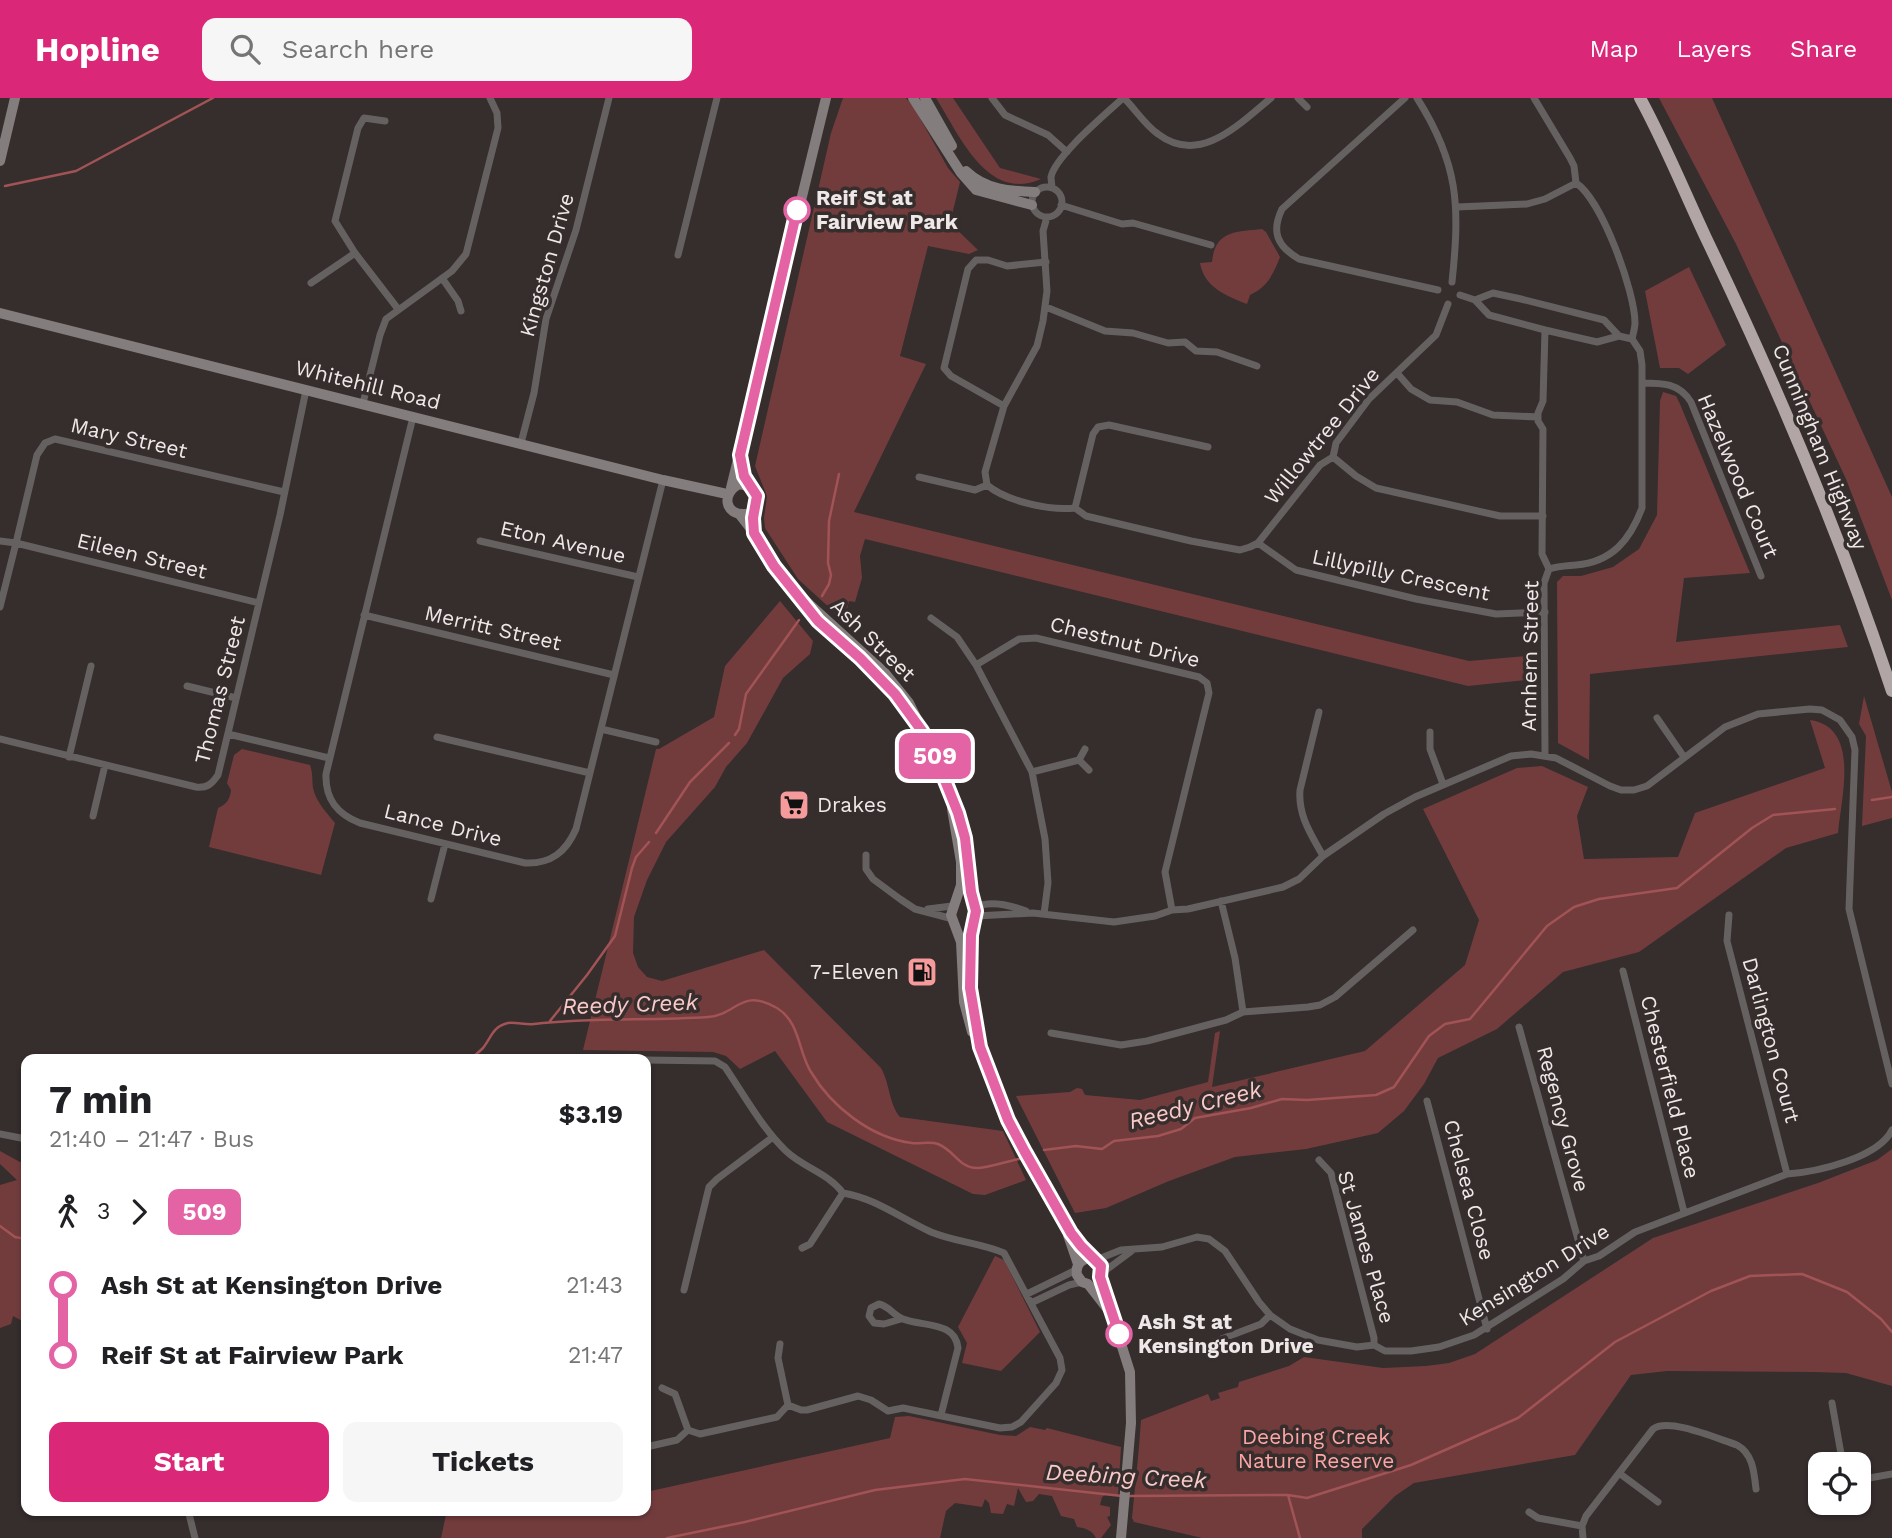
<!DOCTYPE html>
<html lang="en">
<head>
<meta charset="utf-8">
<style>
	:root { --surface:#fff; --page:#f6f6f6; --text:#202124; --muted:#757577; --accent:#db2777 }
	body { margin:0; font-family:"Work Sans",sans-serif; background:var(--page); color:var(--text); height:100vh; display:flex; flex-direction:column; font-size:26px; white-space:nowrap }
	* { box-sizing:border-box; margin:0 }
	p { font-size:23px; color:var(--muted) }
	.icon { flex:none; width:38px; height:38px; fill:none; stroke:currentColor; stroke-width:2; stroke-linecap:round; stroke-linejoin:round }
	.map { position:relative; flex:1; overflow:hidden }
	.sheet { position:absolute; left:21px; top:956px; width:630px; height:462px; display:flex; flex-direction:column; background:var(--surface); border-radius:14px; box-shadow:0 2px 5px #0004 }
	.sheet>* { flex:none }
	.badge { padding:0 14px; border-radius:10px; font-size:24px; line-height:46px }
	.tools { position:absolute; left:1808px; top:1354px; display:grid; gap:14px }
	.tools a { display:grid; place-items:center; width:63px; height:63px; border-radius:14px; background:var(--surface); box-shadow:0 2px 5px #0004; font-size:35px }
	.map>.badge { position:absolute; translate:-50% -50%; box-shadow:0 0 0 4px #fff }
	.legs { display:flex; align-items:center; gap:10px; height:77px; padding:0 28px; font-size:23px }
	.legs p { margin-inline-start:auto }
	.overview { display:flex; align-items:center; justify-content:space-between; height:119px; padding:0 28px }
	h1 { font-size:38px; font-weight:700; line-height:52px }
	.primary-button { display:flex; gap:14px; margin-top:auto; padding:14px 28px }
	.primary-button a { flex:1; height:80px; border-radius:14px; background:var(--accent); color:#fff; font-size:28px; font-weight:700; line-height:80px; text-align:center }
	.primary-button a+a { background:var(--page); color:var(--text) }
	ul { padding:0 28px; list-style:none }
	li { display:flex; align-items:center; gap:24px; height:70px; font-size:26px }
	li i { display:grid; place-items:center; width:10px; height:100%; margin:0 9px; background:currentColor }
	li i::after { content:''; width:18px; height:18px; margin:-9px; border:5px solid; border-radius:50%; background:var(--surface) }
	li p { margin-inline-start:auto }
	li:first-child i { background:linear-gradient(#0000 50%,currentColor 0) }
	li:last-child i { background:linear-gradient(currentColor 50%,#0000 0) }
	header { display:flex; align-items:center; gap:42px; box-sizing:border-box; height:98px; padding:0 35px; background:var(--accent); color:#fff }
	header strong { font-size:33px }
	nav { display:flex; gap:38px; margin-inline-start:auto; font-size:24px }
	.search { width:490px; height:63px; background:var(--page); display:flex; align-items:center; gap:18px; box-sizing:border-box; padding:0 24px; border-radius:14px; color:var(--muted); font-size:26px }
	.map>svg:first-child { display:block }
	.green { fill:#723c3d }
	.lines { fill:none; stroke-linecap:round; stroke-linejoin:round }
	.stream { stroke:#a15355; stroke-width:2.5 }
	.street { stroke:#666161; stroke-width:7 }
	.secondary { stroke:#847d7d; stroke-width:10 }
	.highway { stroke:#b1a5a5; stroke-width:12 }
	.line-1-casing { stroke:#fff; stroke-width:16 }
	.line-1 { stroke:#e463a4; stroke-width:10 }
	.stop-1-dot { fill:#fff; stroke:#e463a4; stroke-width:3.5 }
	.labels { text-anchor:middle; stroke-width:7; stroke-linejoin:round; paint-order:stroke }
	.stop-label { font-size:21px; font-weight:bold; fill:#eee8e8; stroke:#362d2d; text-anchor:start }
	.street-label { font-size:21px; fill:#eee8e8; stroke:#362d2d }
	.poi-label { font-size:21px; fill:#eee8e8; stroke:#362d2d; text-anchor:start }
	.park-label { font-size:21px; fill:#fea5a5; stroke:#362d2d }
	.water-label { font-size:23px; font-style:italic; fill:#f9cac9; stroke:#362d2d }
</style>
</head>
<body>
<header>
<strong>Hopline</strong>
<div class="search"><svg class="icon" aria-label="search" viewBox="0 0 24 24"><circle cx="10" cy="10" r="6"/><path d="M15 15l6 6"/></svg>Search here</div>
<nav><a>Map</a><a>Layers</a><a>Share</a></nav>
</header>
<div class="map">
<svg width="1892" height="1440" viewBox="0 0 1892 1440">
	<rect width="100%" height="100%" fill="#362d2d"/>
	<path class="green" d="M 843,0 L 906,0 L 913,8 L 948,70 L 960,84 L 950,125 L 978,152 L 969,156 L 928,148 L 900,258 L 926,266 L 854,414 L 1469,563 L 1536,557 L 1537,581 L 1468,588 L 865,441 L 860,458 L 862,480 L 855,504 L 849,503 L 844,523 L 798,481 L 765,430 L 764,420 L 767,398 L 755,368 L 831,35 Z
		M 936,0 L 953,0 L 1000,70 L 1041,81 C 987,105 959,36 936,0 Z
		M 1659,0 L 1712,0 L 1892,399 L 1892,502 L 1846,381 L 1736,146 Z
		M 1262,131 L 1266,134 L 1280,159 C 1273,177 1267,189 1250,197 L 1247,206 C 1226,198 1204,189 1200,165 L 1212,164 C 1215,132 1236,134 1262,131 Z
		M 1689,169 L 1726,247 L 1688,276 L 1679,270 L 1660,270 L 1645,193 Z
		M 1663,294 L 1676,298 L 1680,306 L 1750,475 L 1684,480 L 1676,544 L 1840,527 L 1848,549 L 1590,576 L 1589,662 L 1558,645 L 1557,484 L 1563,478 L 1581,478 L 1613,469 L 1639,451 L 1657,417 L 1660,303 Z
		M 780,503 L 813,543 L 810,556 L 783,580 L 747,645 L 726,669 L 715,689 L 666,744 L 647,782 L 634,819 L 633,855 L 638,869 L 647,879 L 662,883 L 764,852 L 881,970 C 890,986 889,1006 900,1019 L 1003,1033 L 1026,1082 L 985,1097 L 973,1096 L 827,1024 L 775,953 L 740,971 L 726,958 L 713,954 L 583,952 L 656,651 L 659,651 L 714,619 L 725,568 Z
		M 1864,598 L 1892,694 L 1892,720 L 1862,728 L 1866,638 L 1859,626 Z
		M 1810,622 C 1861,629 1841,700 1838,735 L 1786,750 L 1639,854 L 1563,874 L 1497,931 L 1438,960 L 1424,986 L 1404,1013 L 1378,1035 L 1306,1051 L 1235,1059 L 1169,1083 L 1106,1110 L 1075,1115 L 1016,998 L 1070,994 L 1077,990 L 1082,991 L 1085,997 L 1140,1002 L 1208,984 L 1215,935 L 1220,933 L 1212,989 L 1365,953 L 1465,867 L 1479,822 L 1423,711 L 1517,670 L 1542,668 L 1588,689 L 1577,718 L 1584,761 L 1678,759 L 1695,715 L 1825,670 Z
		M 242,651 L 310,667 C 313,675 312,682 313,690 C 316,704 327,715 335,725 L 321,777 L 209,749 L 218,710 C 227,706 230,701 231,692 L 227,685 L 234,657 Z
		M 1892,1051 L 1892,1288 L 1846,1275 L 1813,1274 L 1667,1273 L 1631,1277 L 1575,1357 L 1414,1385 L 1395,1398 L 1362,1431 L 1362,1440 L 1202,1440 L 1134,1424 L 1132,1420 C 1135,1387 1139,1355 1141,1322 L 1208,1296 L 1211,1303 L 1220,1300 L 1218,1295 L 1238,1289 L 1239,1284 L 1289,1268 L 1304,1259 L 1383,1270 L 1426,1268 L 1449,1265 L 1475,1256 L 1653,1140 L 1818,1085 L 1877,1062 Z
		M 0,1053 L 20,1064 L 26,1063 L 26,1225 L 13,1218 L 11,1226 L 0,1230 L 0,1087 L 17,1082 L 0,1066 Z
		M 995,1158 L 1004,1162 L 1040,1234 L 1001,1273 L 962,1265 L 967,1245 L 958,1229 Z
		M 909,1318 L 1000,1337 L 1016,1338 L 1030,1329 L 1045,1332 L 1047,1330 L 1121,1349 L 1118,1398 L 1107,1396 L 1102,1399 L 1100,1407 L 1110,1409 L 1110,1418 L 1107,1419 L 1111,1427 L 1101,1440 L 1096,1440 C 1092,1432 1085,1430 1077,1429 L 1074,1421 L 1061,1418 L 1052,1398 L 1039,1396 L 1033,1403 L 1026,1404 L 1018,1390 L 1014,1408 L 1007,1406 L 1003,1416 L 991,1415 L 989,1405 L 985,1401 L 982,1409 L 955,1405 L 946,1413 L 940,1440 L 441,1440 L 447,1412 L 646,1412 L 646,1394 L 890,1340 L 895,1319 Z"/>
	<g class="lines">
		<path class="stream" d="M 5,88 L 76,73 L 213,0
			M 822,498 L 829,486 L 831,477 L 828,465 L 829,423 L 839,376
			M 735,637 L 739,631 L 746,596 L 799,522
			M 1872,702 L 1892,699
			M 656,735 L 690,684 L 729,645
			M 550,923 L 587,877 L 615,838 L 632,770 L 636,759 L 649,744
			M 471,961 C 475,957 479,954 483,950 C 491,940 493,928 508,925 C 516,924 526,927 534,926 C 592,919 650,923 708,919 C 737,917 741,889 777,910 C 800,924 798,953 811,974 C 831,1008 871,1040 912,1045 C 920,1046 930,1043 938,1046 C 954,1052 959,1070 977,1070 C 988,1070 1007,1063 1019,1061
			M 1044,1052 L 1076,1048 L 1102,1051 L 1114,1043 L 1158,1038 L 1181,1031 L 1195,1020 L 1251,1010 L 1282,1001 L 1307,1002 L 1376,997 L 1394,989 L 1429,938 L 1445,926 L 1470,921 L 1547,828 L 1574,809 L 1599,801 L 1677,790 L 1752,730 L 1773,717 L 1835,711
			M 0,1128 L 15,1139 L 26,1141
			M 1288,1397 L 1300,1440
			M 1128,1398 L 1288,1397 L 1307,1400 L 1411,1367 L 1518,1320 L 1615,1244 L 1711,1193 L 1750,1178 L 1802,1176 L 1847,1194 L 1881,1221 L 1892,1234
			M 667,1440 L 745,1424 L 875,1392 L 965,1381 L 1122,1398"/>
		<path class="street" d="M 992,0 L 1005,17 L 1048,37 L 1067,54
			M 1124,0 C 1135,11 1145,27 1158,36 C 1200,68 1239,26 1271,0
			M 1298,0 L 1307,9
			M 1405,0 L 1282,111 C 1271,134 1277,148 1299,161 L 1438,192
			M 1417,0 C 1459,66 1460,108 1452,184
			M 1534,0 L 1570,60 L 1574,68 L 1576,85 C 1602,102 1635,194 1635,225 C 1635,230 1633,236 1632,241
			M 385,23 L 364,20 L 358,30 L 335,123 L 355,155 L 398,211
			M1032 104a15 15 0 1 1 30 0a15 15 0 1 1-30 0Z
			M 1052,90 C 1052,87 1051,82 1051,79 C 1055,58 1106,16 1123,0
			M 1061,107 L 1122,126 L 1133,125 L 1211,147
			M 1457,109 L 1527,106 L 1545,101 L 1576,85
			M 1047,119 L 1043,133 L 1047,193 L 1043,223 L 1037,248 L 1004,308 L 985,374 L 987,387 C 1006,403 1050,413 1075,410 L 1086,418 L 1191,443 L 1240,452 L 1250,449 L 1258,445 L 1320,367 L 1333,359 L 1336,345 L 1369,301 L 1436,237 L 1448,206
			M 678,157 L 717,0
			M 442,180 L 458,203 L 461,213
			M 311,185 L 355,155
			M 1460,197 L 1475,202 L 1489,217 L 1545,232 L 1597,244 L 1619,238 L 1632,241 L 1640,253 L 1642,267 L 1642,410 C 1630,442 1612,464 1576,467 C 1566,468 1559,468 1549,471 L 1544,485 L 1545,657
			M 1475,202 L 1493,195 L 1521,201 L 1604,222 L 1619,238
			M 1046,209 L 1105,233 L 1133,235 L 1168,245 L 1185,244 L 1196,253 L 1217,254 L 1257,268
			M 1545,232 L 1543,303 L 1538,315 L 1538,323 L 1543,331 L 1542,456 L 1549,471
			M 1397,275 L 1411,291 L 1430,302 L 1457,304 L 1493,317 L 1538,319
			M 1642,285 C 1663,285 1679,285 1691,304 L 1761,478
			M 363,305 L 380,237 L 386,221 L 452,173 L 466,156 L 498,30 L 497,15 L 490,0
			M 1004,308 L 951,278 L 944,270 L 968,171 L 976,162 L 988,162 L 1007,168 L 1046,164
			M 413,319 L 326,676 C 325,701 337,716 360,725 L 525,765 C 551,766 566,754 576,731 L 663,382
			M 521,345 L 534,295 L 546,221 L 576,132 L 609,0
			M 1333,359 L 1356,378 L 1376,390 L 1500,418 L 1543,418
			M 919,379 L 975,392 L 987,387
			M 1075,410 L 1093,336 L 1098,329 L 1109,327 L 1208,349
			M 0,443 L 16,445 L 37,357 L 45,345 L 55,341 L 284,394
			M 480,443 L 638,479
			M 1258,445 L 1296,472 L 1416,501 L 1496,516 L 1545,514
			M 0,509 L 16,445 L 259,505
			M 364,517 L 614,577
			M 931,520 L 957,539 L 976,567 L 1032,674 L 1045,741 L 1048,785 L 1044,816
			M 976,567 L 1019,541 L 1036,540 L 1199,579 L 1207,585 L 1209,595 L 1165,774 L 1172,812
			M 187,588 L 236,600
			M 1319,614 L 1300,692 C 1298,718 1311,736 1323,758
			M 1657,620 L 1684,659
			M 601,631 L 656,644
			M 1430,634 L 1430,651 L 1443,686
			M 228,636 L 329,660
			M 437,639 L 590,675
			M 0,641 L 196,689 C 207,690 211,687 218,677 L 280,417 L 306,292
			M 1085,651 L 1079,662 L 1089,672
			M 69,659 L 91,568
			M 1032,674 L 1079,662
			M 93,718 L 105,667
			M 866,757 L 866,771 L 873,781 L 900,801 L 915,811 L 953,821
			M 431,801 L 445,746
			M 1221,803 L 1235,860 L 1243,914
			M 975,809 C 991,802 1010,807 1026,813
			M 928,811 L 952,808
			M 1729,817 L 1727,843 L 1787,1076
			M 976,818 L 1033,815 L 1114,824 L 1155,818 L 1172,812 L 1188,811 L 1283,789 L 1299,781 L 1323,758 L 1384,716 L 1415,699 L 1511,658 L 1531,656 L 1556,660 L 1610,688 L 1621,692 L 1634,692 L 1647,688 L 1725,629 L 1758,616 L 1810,611 L 1822,612 L 1840,622 L 1852,639 L 1855,652 L 1849,811 L 1892,986
			M 1623,873 L 1684,1114
			M 1519,929 L 1584,1163
			M 1051,935 L 1121,947 L 1147,943 L 1226,922 L 1243,914 L 1308,909 L 1320,907 L 1335,899 L 1413,832
			M 646,962 L 715,963 L 725,969 C 744,997 762,1030 786,1053 C 804,1070 828,1075 843,1095 C 875,1100 902,1121 931,1134 C 955,1144 981,1145 1004,1155 L 1060,1260 L 1062,1272 L 1056,1285 L 1021,1324 L 1012,1329 L 1000,1330 L 903,1310 L 888,1313 L 871,1302 L 858,1298 L 807,1312 L 801,1312 L 788,1307 L 777,1319 L 700,1336 L 688,1332 L 677,1342 L 646,1349
			M 1427,1003 L 1487,1231
			M 0,1036 L 26,1041
			M 1319,1062 L 1331,1075 L 1374,1240 L 1374,1247
			M 802,1150 L 810,1146 L 843,1095
			M 1096,1162 L 1121,1152 L 1162,1149 L 1197,1139 L 1209,1141 L 1225,1153 L 1259,1204 L 1270,1217 L 1290,1231 L 1318,1242 L 1357,1249 L 1374,1247 L 1385,1253 L 1411,1253 L 1439,1249 L 1474,1237 L 1563,1181 L 1584,1163 L 1599,1158 L 1635,1134 L 1787,1076 C 1817,1074 1878,1060 1892,1032
			M 1102,1175 L 1133,1152
			M 684,1192 L 709,1089 L 717,1081 L 773,1039
			M 1027,1196 L 1076,1172
			M 1031,1205 L 1069,1187 L 1082,1184
			M 901,1221 L 884,1226 L 874,1225 L 869,1218 L 871,1210 L 879,1206 C 889,1208 893,1217 903,1221 C 924,1229 955,1223 958,1250 L 941,1317
			M 780,1246 L 778,1260 L 788,1307
			M 1203,1248 L 1261,1226 L 1270,1217
			M 662,1290 L 675,1296 L 688,1332
			M 1832,1305 L 1843,1367
			M 1619,1375 L 1658,1404
			M 1858,1382 L 1892,1376
			M 188,1412 L 195,1440
			M 1529,1414 L 1538,1420 L 1582,1428
			M 1583,1440 L 1582,1428 L 1586,1418 L 1653,1331 C 1668,1319 1718,1341 1737,1347 C 1753,1356 1754,1374 1756,1391"/>
		<path class="secondary" d="M 913,0 L 961,75 L 976,92 L 1032,107
			M 925,0 L 952,48
			M 0,63 L 15,0
			M 966,73 C 986,92 1010,93 1035,94
			M 0,215 L 663,382 L 727,396
			M 741,361 L 744,378 L 757,398 L 753,420 L 754,435
			M 731,390 L 826,0
			M 746,416 C 724,418 721,394 740,386 L 753,390
			M 740,417 L 754,435 L 789,490
			M 787,486 L 884,574 L 909,605 L 936,660 L 958,715 L 965,740 L 971,794 L 976,813 L 971,837 L 970,890 L 980,949 L 990,976 L 1008,1022 L 1059,1114 L 1081,1148 L 1101,1168 L 1100,1179 L 1130,1274 L 1131,1325 L 1121,1440
			M 867,567 L 901,605
			M 952,711 L 961,764 L 961,787 L 951,817 L 961,844 L 964,904 L 972,934
			M 1068,1137 L 1078,1166
			M 1093,1160 C 1082,1160 1075,1166 1077,1177 L 1082,1184 L 1088,1186 L 1109,1213"/>
		<path class="highway" d="M 1640,0 C 1665,46 1684,93 1706,140 C 1777,288 1841,438 1892,593"/>
	</g>
	<g class="lines">
		<g class="line-1-casing">
			<path id="line-1" d="M 797,112 L 740,357 L 744,378 L 757,398 L 753,420 L 754,435 L 774,468 L 818,523 L 860,560 L 895,596 L 922,633 L 936,660 L 958,715 L 965,740 L 971,794 L 976,813 L 971,837 L 970,890 L 980,949 L 1008,1022 L 1025,1054 L 1071,1135 L 1081,1148 L 1101,1168 L 1100,1179 L 1119,1236"/>
		</g>
		<use href="#line-1" class="line-1"/>
	</g>
	<defs>
		<g id="supermarket-square" transform="scale(1.575)"><rect x="-9" y="-9" width="18" height="18" rx="4" fill="#f59b9b" stroke="#362d2d"/><path d="M-6-5.5h2.5l.6 2H6L4.5 2H-2.5L-4.4-4H-6ZM-1.5 3.2a1.3 1.3 0 1 0 .1 0ZM3 3.2a1.3 1.3 0 1 0 .1 0Z" fill="#111"/></g>
		<g id="fuel-square" transform="scale(1.575)"><rect x="-9" y="-9" width="18" height="18" rx="4" fill="#f59b9b" stroke="#362d2d"/><path d="M-5.5-6h7V0h2V4h1.3V-2.5L3-4.5l.8-.8L6-3V5H2.5V1h-1V6h-7ZM-4.2-4.7v3.2H.2V-4.7Z" fill="#111"/></g>
	</defs>
	<g fill-rule="evenodd">
		<use href="#supermarket-square" x="794" y="707"/>
		<use href="#fuel-square" x="922" y="874"/>
	</g>
	<g class="stop-1-dot">
		<circle cx="797" cy="112" r="12"/>
		<circle cx="1119" cy="1236" r="12"/>
	</g>
	<g class="labels">
		<g class="stop-label">
			<text x="816" y="107">Reif St at<tspan x="816" dy="24">Fairview Park</tspan></text>
			<text x="1138" y="1231">Ash St at<tspan x="1138" dy="24">Kensington Drive</tspan></text>
		</g>
		<g class="street-label">
			<text transform="translate(547 167) rotate(-74)" y="7">Kingston Drive</text>
			<text transform="translate(368 287) rotate(14)" y="7">Whitehill Road</text>
			<text transform="translate(1322 338) rotate(-51)" y="7">Willowtree Drive</text>
			<text transform="translate(129 340) rotate(13)" y="7">Mary Street</text>
			<text transform="translate(1820 349) rotate(68)" y="7">Cunningham Highway</text>
			<text transform="translate(1738 378) rotate(67)" y="7">Hazelwood Court</text>
			<text transform="translate(563 444) rotate(13)" y="7">Eton Avenue</text>
			<text transform="translate(142 458) rotate(14)" y="7">Eileen Street</text>
			<text transform="translate(1401 477) rotate(12)" y="7">Lillypilly Crescent</text>
			<text transform="translate(493 530) rotate(13)" y="7">Merritt Street</text>
			<text transform="translate(873 542) rotate(44)" y="7">Ash Street</text>
			<text transform="translate(1125 544) rotate(14)" y="7">Chestnut Drive</text>
			<text transform="translate(1530 558) rotate(-89)" y="7">Arnhem Street</text>
			<text transform="translate(220 592) rotate(-76)" y="7">Thomas Street</text>
			<text transform="translate(443 727) rotate(14)" y="7">Lance Drive</text>
			<text transform="translate(1771 942) rotate(75)" y="7">Darlington Court</text>
			<text transform="translate(1670 989) rotate(76)" y="7">Chesterfield Place</text>
			<text transform="translate(1563 1021) rotate(75)" y="7">Regency Grove</text>
			<text transform="translate(1469 1092) rotate(75)" y="7">Chelsea Close</text>
			<text transform="translate(1366 1149) rotate(74)" y="7">St James Place</text>
			<text transform="translate(1534 1177) rotate(-32)" y="7">Kensington Drive</text>
		</g>
		<g class="poi-label">
			<text x="817" y="714">Drakes</text>
			<text x="899" y="881" text-anchor="end">7-Eleven</text>
		</g>
		<g class="park-label">
			<text x="1316" y="1346">Deebing Creek<tspan x="1316" dy="24">Nature Reserve</tspan></text>
		</g>
		<g class="water-label">
			<text transform="translate(630 906) rotate(-2)" y="8">Reedy Creek</text>
			<text transform="translate(1195 1007) rotate(-14)" y="8">Reedy Creek</text>
			<text transform="translate(1126 1378) rotate(3)" y="8">Deebing Creek</text>
		</g>
	</g>
</svg>
<div class="tools">
<a><svg class="icon" aria-label="locate" viewBox="0 0 24 24"><circle cx="12" cy="12" r="6"/><path d="M12 2v4M12 18v4M2 12h4M18 12h4"/></svg></a>
</div>
<b class="badge" style="left:935px;top:658px;background:#e463a4;color:#fff">509</b>
<section class="sheet">
<div class="overview"><div><h1>7 min</h1><p>21:40 – 21:47 · Bus</p></div><b>$3.19</b></div>
<div class="legs"><svg class="icon" aria-label="walk" viewBox="0 0 24 24"><circle cx="13" cy="4" r="2"/><path d="M13 8l-2 6 4 7M11 14l-3 7M7 12l3-4h3l4 4"/></svg>3<svg class="icon" aria-label="forward" viewBox="0 0 24 24"><path d="M9 5l7 7-7 7"/></svg><b class="badge" style="background:#e463a4;color:#fff">509</b></div>
<ul>
<li><i style="color:#e463a4"></i><b>Ash St at Kensington Drive</b><p>21:43</p></li>
<li><i style="color:#e463a4"></i><b>Reif St at Fairview Park</b><p>21:47</p></li>
</ul>
<div class="primary-button"><a>Start</a><a>Tickets</a></div>
</section>
</div>
</body>
</html>
